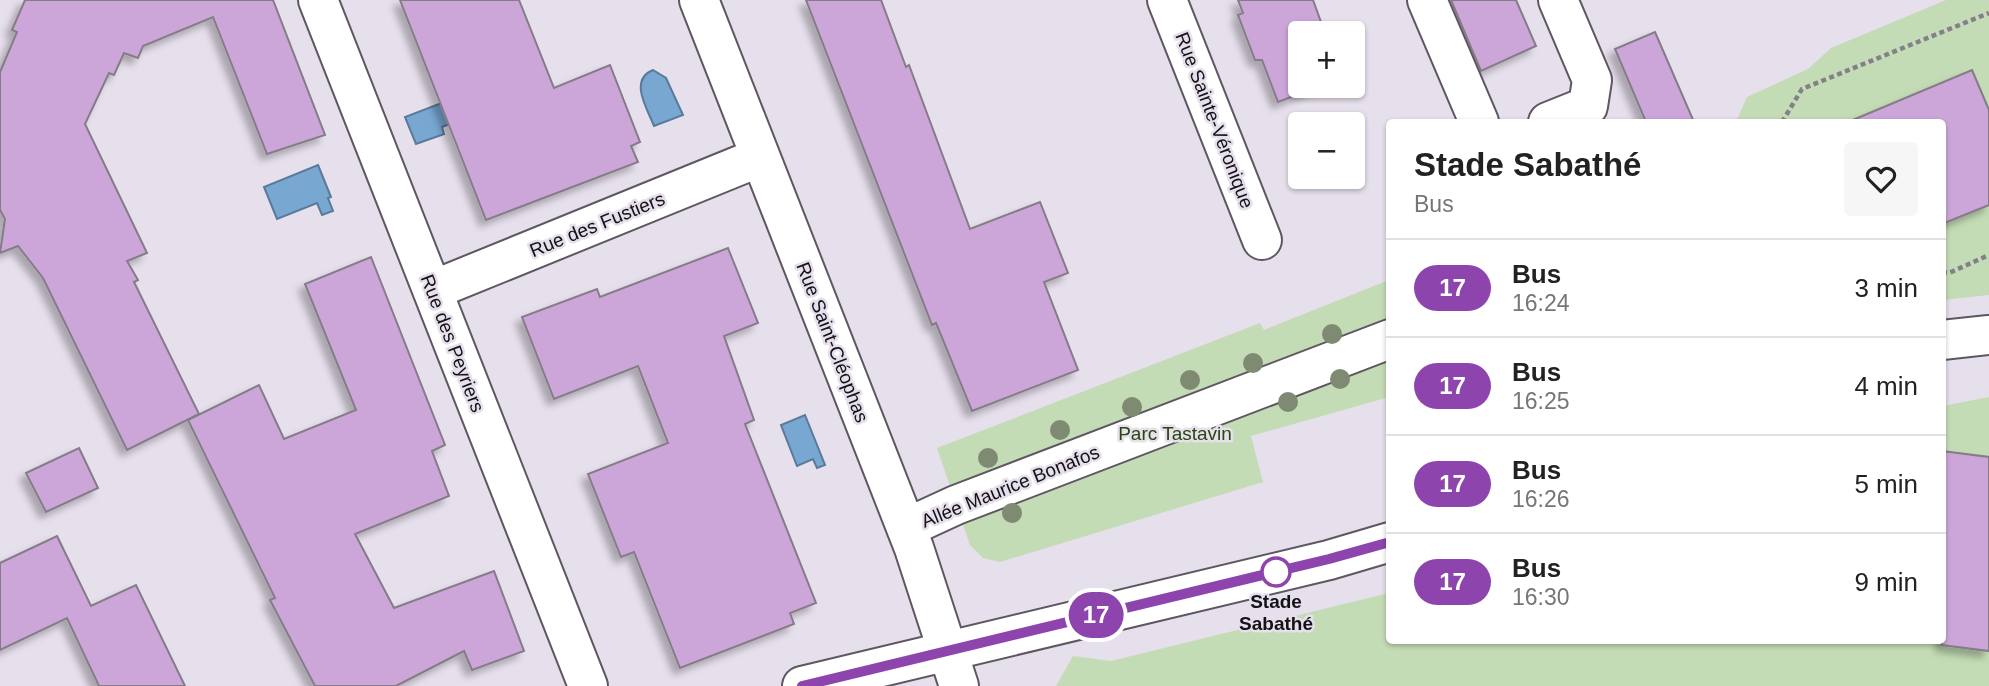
<!DOCTYPE html>
<html lang="fr">
<head>
<meta charset="utf-8">
<style>
	:root { --surface:#fff; --page:#f6f6f6; --text:#222; --muted:#767676; --line:#e0e0e0 }
	body { margin:0; font-family:Arial,sans-serif; background:var(--page); color:var(--text); height:100vh; display:flex; flex-direction:column; font-size:26px; white-space:nowrap }
	* { box-sizing:border-box; margin:0 }
	p { font-size:23px; color:var(--muted) }
	.icon { flex:none; width:38px; height:38px; fill:none; stroke:currentColor; stroke-width:2; stroke-linecap:round; stroke-linejoin:round }
	.map { position:relative; flex:1; overflow:hidden }
	.sheet { position:absolute; left:1386px; top:119px; width:560px; height:525px; display:flex; flex-direction:column; background:var(--surface); border-radius:7px; box-shadow:0 2px 5px #0004 }
	.sheet>* { flex:none }
	.badge { padding:0 14px; border-radius:23px; font-size:24px; line-height:46px }
	.controls { position:absolute; left:1288px; top:21px; display:grid; gap:14px }
	.controls a { display:grid; place-items:center; width:77px; height:77px; border-radius:7px; background:var(--surface); box-shadow:0 2px 5px #0004; font-size:35px }
	.map>.badge { position:absolute; translate:-50% -50%; box-shadow:0 0 0 4px #fff }
	.round { display:grid; place-items:center; flex:none; width:74px; height:74px; border-radius:7px; background:var(--page) }
	.head { display:flex; align-items:center; justify-content:space-between; height:119px; padding:0 28px }
	h1 { font-size:33px; font-weight:700; line-height:52px }
	ul { padding:0; list-style:none }
	li { display:flex; align-items:center; gap:21px; height:98px; padding:0 28px; border-top:2px solid var(--line) }
	li div { flex:1 }
	li b { display:block; font-size:26px }
	li em { font-style:normal }
	li .badge { min-width:77px; font-weight:700; text-align:center }
	.map>svg:first-child { display:block }
	.green { fill:#c4dcb5 }
	.water { fill:#78a7d2; stroke:#5a7a9a; stroke-width:2 }
	.building { fill:#cca6d9; stroke:#847b87; stroke-width:2; filter:url(#shadow) }
	.lines { fill:none; stroke-linecap:round; stroke-linejoin:round }
	.minor-casing { stroke:#5e5762; stroke-width:42 }
	.path { stroke:#847f88; stroke-width:4.5; stroke-dasharray:5 3.5; stroke-linecap:butt }
	.minor { stroke:#fff; stroke-width:38 }
	.tree { fill:#7e8b72 }
	.line-casing { stroke:#fff; stroke-width:16 }
	.line { stroke:#8e44ad; stroke-width:10 }
	.stop-dot { fill:#fff; stroke:#8e44ad; stroke-width:3.5 }
	.labels { text-anchor:middle; stroke-width:5; stroke-linejoin:round; paint-order:stroke }
	.street-label { font-size:19px; fill:#151216; stroke:#e6dfec }
	.park-label { font-size:19px; fill:#28460e; stroke:#e6dfec }
	.stop-label { font-size:19px; font-weight:bold; fill:#151216; stroke:#e6dfec }
</style>
</head>
<body>
<div class="map">
<svg width="1989" height="686" viewBox="0 0 1989 686">
	<defs>
		<filter id="shadow"><feDropShadow dx="-6" dy="6" stdDeviation="3.5" flood-color="#0004"/></filter>
	</defs>
	<rect width="100%" height="100%" fill="#e6dfec"/>
	<path class="green" d="M 1946,0 L 1989,0 L 1989,295 L 1943,300 L 1942,122 L 1736,122 L 1747,97 L 1808,69 L 1831,48 Z
		M 1389,280 L 1389,397 L 1251,436 L 1263,482 L 1000,562 L 983,558 L 970,545 L 937,448 L 1260,323 L 1264,330 Z
		M 1989,397 L 1989,686 L 1056,686 L 1073,656 L 1111,661 L 1389,593 L 1390,640 L 1942,640 L 1943,406 Z"/>
	<path class="water" d="M 653,70 L 666,78 L 683,115 L 654,126 C 648,110 628,80 653,70 Z
		M 452,99 L 460,120 L 442,127 L 444,134 L 416,144 L 405,117 Z
		M 318,165 L 331,197 L 328,198 L 333,211 L 322,215 L 317,203 L 277,219 L 264,187 Z
		M 805,415 L 825,465 L 817,468 L 813,459 L 797,466 L 781,425 Z"/>
	<path class="building" d="M 25,0 L 273,0 L 325,135 L 267,154 L 213,17 L 143,46 L 138,58 L 124,53 L 114,75 L 109,73 L 85,124 L 147,253 L 127,261 L 138,280 L 134,282 L 199,414 L 127,450 L 43,278 L 18,246 L 0,253 L 5,219 L 0,210 L 0,72 L 17,32 L 12,30 Z
		M 400,0 L 519,0 L 554,88 L 610,65 L 640,142 L 631,146 L 638,162 L 486,220 Z
		M 806,0 L 881,0 L 906,67 L 909,65 L 970,229 L 1040,202 L 1068,273 L 1044,282 L 1078,370 L 972,411 L 936,323 L 932,325 Z
		M 1238,0 L 1313,0 L 1325,33 L 1300,33 L 1300,86 L 1320,86 L 1278,102 L 1262,60 L 1255,60 L 1238,15 L 1243,13 Z
		M 1451,0 L 1516,0 L 1536,46 L 1481,71 Z
		M 1655,32 L 1694,122 L 1646,122 L 1615,49 Z
		M 1972,70 L 1989,110 L 1989,205 L 1942,224 L 1942,122 L 1848,122 Z
		M 728,248 L 758,323 L 724,336 L 754,420 L 745,424 L 816,603 L 790,613 L 794,624 L 680,668 L 634,552 L 621,557 L 588,474 L 668,443 L 638,366 L 554,399 L 522,317 L 597,289 L 600,297 Z
		M 371,257 L 445,445 L 432,451 L 449,496 L 355,534 L 394,608 L 494,571 L 524,651 L 472,670 L 464,651 L 396,686 L 315,686 L 270,600 L 275,598 L 188,420 L 259,385 L 284,439 L 356,410 L 305,284 Z
		M 79,448 L 98,488 L 46,512 L 26,473 Z
		M 1942,451 L 1989,457 L 1989,651 L 1942,645 Z
		M 57,536 L 91,606 L 136,585 L 185,686 L 99,686 L 67,618 L 0,650 L 0,563 Z"/>
	<g class="lines">
		<g class="minor-casing">
			<path id="minor" d="M 318,0 L 588,686
				M 699,0 L 914,548 L 959,686
				M 1167,0 L 1262,240
				M 1427,0 L 1479,122
				M 1548,122 L 1588,106 L 1592,80 L 1558,0
				M 433,290 L 760,157
				M 1942,340 L 1989,335
				M 906,528 L 956,505 L 1390,339
				M 802,686 L 1329,560 L 1390,542"/>
		</g>
		<path class="path" d="M 1782,122 L 1802,89 L 1989,13
			M 1942,272 L 1949,273 L 1989,255"/>
		<use href="#minor" class="minor"/>
	</g>
	<g class="tree">
		<circle cx="1332" cy="334" r="10"/>
		<circle cx="1253" cy="363" r="10"/>
		<circle cx="1340" cy="379" r="10"/>
		<circle cx="1190" cy="380" r="10"/>
		<circle cx="1288" cy="402" r="10"/>
		<circle cx="1132" cy="407" r="10"/>
		<circle cx="1060" cy="430" r="10"/>
		<circle cx="988" cy="458" r="10"/>
		<circle cx="1012" cy="513" r="10"/>
	</g>
	<g class="lines">
		<g class="line-casing">
			<path id="line" d="M 802,686 L 1329,559 L 1390,542"/>
		</g>
		<use href="#line" class="line"/>
	</g>
	<circle class="stop-dot" cx="1276" cy="572" r="14"/>
	<g class="labels">
		<g class="street-label">
			<text transform="translate(1215 120) rotate(69)" y="7">Rue Sainte-Véronique</text>
			<text transform="translate(597 224) rotate(-22)" y="7">Rue des Fustiers</text>
			<text transform="translate(833 342) rotate(69)" y="7">Rue Saint-Cléophas</text>
			<text transform="translate(453 343) rotate(69)" y="7">Rue des Peyriers</text>
			<text transform="translate(1010 486) rotate(-22)" y="7">Allée Maurice Bonafos</text>
		</g>
		<g class="park-label">
			<text x="1175" y="440">Parc Tastavin</text>
		</g>
		<g class="stop-label">
			<text x="1276" y="608">Stade<tspan x="1276" dy="22">Sabathé</tspan></text>
		</g>
	</g>
</svg>
<div class="controls">
<a>+</a>
<a>−</a>
</div>
<b class="badge" style="left:1096px;top:615px;background:#8e44ad;color:#fff">17</b>
<section class="sheet">
<div class="head"><div><h1>Stade Sabathé</h1><p>Bus</p></div><a class="round"><svg class="icon" aria-label="heart" viewBox="0 0 24 24"><path d="M12 20l-8-8c-3-5 5-10 8-4 3-6 11-1 8 4z"/></svg></a></div>
<ul>
<li><span class="badge" style="background:#8e44ad;color:#fff">17</span><div><b>Bus</b><p>16:24</p></div><em>3 min</em></li>
<li><span class="badge" style="background:#8e44ad;color:#fff">17</span><div><b>Bus</b><p>16:25</p></div><em>4 min</em></li>
<li><span class="badge" style="background:#8e44ad;color:#fff">17</span><div><b>Bus</b><p>16:26</p></div><em>5 min</em></li>
<li><span class="badge" style="background:#8e44ad;color:#fff">17</span><div><b>Bus</b><p>16:30</p></div><em>9 min</em></li>
</ul>
</section>
</div>
</body>
</html>
